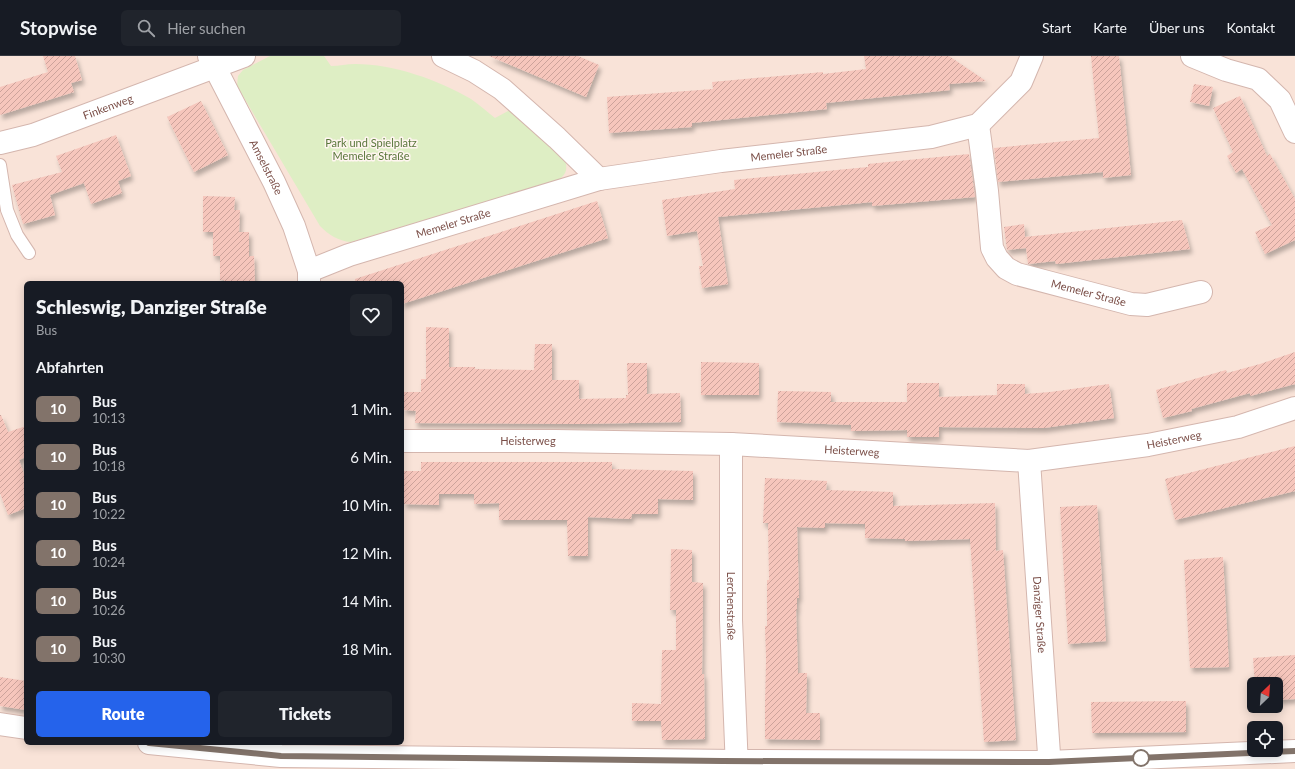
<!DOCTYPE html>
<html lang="de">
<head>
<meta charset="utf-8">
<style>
	:root { --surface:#171b24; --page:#20242c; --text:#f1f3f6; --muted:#9ea1a6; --line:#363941; --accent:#2563eb }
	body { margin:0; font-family:Lato,sans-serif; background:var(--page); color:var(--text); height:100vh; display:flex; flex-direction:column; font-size:15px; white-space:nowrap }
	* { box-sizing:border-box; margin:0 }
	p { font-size:13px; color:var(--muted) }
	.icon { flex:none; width:22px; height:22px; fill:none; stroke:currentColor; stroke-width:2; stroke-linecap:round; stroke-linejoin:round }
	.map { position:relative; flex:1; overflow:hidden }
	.drawer { position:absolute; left:24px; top:225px; width:380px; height:464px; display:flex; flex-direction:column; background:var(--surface); border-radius:6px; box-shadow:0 2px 10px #0003 }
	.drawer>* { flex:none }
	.badge { padding:0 8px; border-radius:6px; font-size:14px; line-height:26px }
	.needle { width:26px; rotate:25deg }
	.fabs { position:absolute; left:1247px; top:621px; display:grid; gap:8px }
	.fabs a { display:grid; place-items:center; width:36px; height:36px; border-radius:6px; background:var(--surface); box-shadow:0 2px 10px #0003; font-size:20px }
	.map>.badge { position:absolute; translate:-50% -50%; box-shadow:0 0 0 2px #fff }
	h2 { padding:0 12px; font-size:15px; line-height:36px }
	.round { display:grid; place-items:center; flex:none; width:42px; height:42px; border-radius:6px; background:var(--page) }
	.head { display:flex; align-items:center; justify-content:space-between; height:68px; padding:0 12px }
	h1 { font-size:19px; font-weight:800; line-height:30px }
	.cta { display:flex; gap:8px; margin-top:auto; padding:8px 12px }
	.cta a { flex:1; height:46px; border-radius:6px; background:var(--accent); color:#fff; font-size:16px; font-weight:800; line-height:46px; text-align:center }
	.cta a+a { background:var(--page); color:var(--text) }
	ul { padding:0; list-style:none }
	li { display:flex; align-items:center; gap:12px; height:48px; padding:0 12px }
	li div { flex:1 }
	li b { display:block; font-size:15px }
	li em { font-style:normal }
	li .badge { min-width:44px; font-weight:700; text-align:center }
	header { display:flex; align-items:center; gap:24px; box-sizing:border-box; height:56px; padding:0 20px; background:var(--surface); border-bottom:1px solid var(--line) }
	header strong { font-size:19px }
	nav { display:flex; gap:22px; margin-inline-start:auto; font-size:14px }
	.search { width:280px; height:36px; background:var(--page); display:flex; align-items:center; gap:10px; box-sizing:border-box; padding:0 14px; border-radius:6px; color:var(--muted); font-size:15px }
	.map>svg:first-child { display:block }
	.residential { fill:#f9e3d8; fill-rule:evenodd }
	.park { fill:#deeec4 }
	.building { fill:url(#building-hatch); filter:url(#shadow) }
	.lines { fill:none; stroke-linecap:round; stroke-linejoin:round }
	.lane-casing { stroke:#d4b6ae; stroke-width:14 }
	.street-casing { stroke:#d4b6ae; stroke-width:24 }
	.lane { stroke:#fff; stroke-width:12 }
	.street { stroke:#fff; stroke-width:22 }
	.line-casing { stroke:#fff; stroke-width:9 }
	.line { stroke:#82736a; stroke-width:6 }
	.stop-dot { fill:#fff; stroke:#82736a; stroke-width:2 }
	.labels { text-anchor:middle; stroke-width:3; stroke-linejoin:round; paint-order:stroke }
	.street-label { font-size:11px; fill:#7b4f48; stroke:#fff5f0 }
	.park-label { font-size:11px; fill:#59763a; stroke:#fff5f0 }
</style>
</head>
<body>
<header>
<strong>Stopwise</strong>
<div class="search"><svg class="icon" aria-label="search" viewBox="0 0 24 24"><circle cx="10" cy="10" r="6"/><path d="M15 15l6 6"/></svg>Hier suchen</div>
<nav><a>Start</a><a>Karte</a><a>Über uns</a><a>Kontakt</a></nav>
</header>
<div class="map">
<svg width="1295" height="713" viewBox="0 0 1295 713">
	<defs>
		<pattern id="building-hatch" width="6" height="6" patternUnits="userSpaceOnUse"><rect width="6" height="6" fill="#f6c6bc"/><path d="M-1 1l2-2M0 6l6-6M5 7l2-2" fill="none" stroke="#cca39b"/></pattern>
		<filter id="shadow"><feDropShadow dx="2.5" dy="4.5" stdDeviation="2" flood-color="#0004"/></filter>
	</defs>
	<rect width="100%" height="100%" fill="#fef0e7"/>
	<path class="residential" d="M 0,0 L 1295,0 L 1295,713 L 0,713 ZM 26,227 L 402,227 L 402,687 L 26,687 ZM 1254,628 L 1276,628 L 1276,650 L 1254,650 ZM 1254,672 L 1276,672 L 1276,694 L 1254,694 Z"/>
	<path class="park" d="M 270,0 L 324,0 L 331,10 C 339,10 347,8 355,8 C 394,8 438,24 471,43 C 480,49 487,56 495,62 L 512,53 L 565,104 C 568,113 566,119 558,124 L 351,186 C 338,185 329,179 320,170 L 237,30 L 238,20 L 243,14 Z"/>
	<path class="building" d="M 43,0 L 75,0 L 82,24 L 71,27 L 74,36 L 0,59 L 0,31 L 48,16 Z
		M 489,0 L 578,0 L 599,9 L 586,41 Z
		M 864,0 L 949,0 L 986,25 L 949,28 L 950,34 L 826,47 L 827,53 L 692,67 L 692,71 L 609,77 L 607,41 L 713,33 L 712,26 L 823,16 L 823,18 L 866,13 Z
		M 1091,0 L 1119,0 L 1131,119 L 1103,122 L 1103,116 L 998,126 L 994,92 L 1099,82 Z
		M 1194,28 L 1213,31 L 1209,50 L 1190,46 Z
		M 1240,40 L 1267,100 L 1270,98 L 1295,143 L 1295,184 L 1265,198 L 1255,176 L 1272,169 L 1242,113 L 1236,117 L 1227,100 L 1233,96 L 1213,52 Z
		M 201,45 L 228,99 L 194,116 L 167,61 Z
		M 116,79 L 131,120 L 118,125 L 122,137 L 91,148 L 84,127 L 50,139 L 55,159 L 23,168 L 12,129 L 62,116 L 56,100 Z
		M 969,98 L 975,141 L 872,150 L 872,146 L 718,161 L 728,228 L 702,232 L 699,210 L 703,210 L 697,175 L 667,180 L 662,144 L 735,133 L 734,124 L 868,111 L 868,108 Z
		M 203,140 L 235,141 L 234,154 L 240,154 L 239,176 L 249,176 L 249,200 L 254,200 L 255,227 L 224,227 L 224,224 L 220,224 L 220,200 L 213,200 L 213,176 L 203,176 Z
		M 597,145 L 608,182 L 402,248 L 402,227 L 355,227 L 355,223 Z
		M 1182,164 L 1190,193 L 1056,208 L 1055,205 L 1028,208 L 1026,192 L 1007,194 L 1004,171 L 1024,168 L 1025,181 Z
		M 426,271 L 449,272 L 449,311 L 475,311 L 475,313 L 534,314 L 535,288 L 552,288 L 552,324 L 579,324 L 579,343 L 626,342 L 626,339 L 628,339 L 627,307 L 647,307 L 647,338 L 680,337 L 681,366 L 579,368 L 415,367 L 416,355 L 404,354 L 404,336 L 421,336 L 421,323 L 426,323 Z
		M 1295,296 L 1295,328 L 1250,340 L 1250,337 L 1191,353 L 1192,355 L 1163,362 L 1156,334 L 1226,314 L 1227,317 L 1260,308 Z
		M 701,306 L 759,307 L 759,339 L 701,339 Z
		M 907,327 L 939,327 L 939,341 L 997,339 L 997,328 L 1025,328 L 1025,338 L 1050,336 L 1109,328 L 1114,362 L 1044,372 L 939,371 L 939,381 L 907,381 L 907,374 L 851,375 L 851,369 L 777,366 L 778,335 L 831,336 L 831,346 L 907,346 Z
		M 0,359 L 1,359 L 8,376 L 26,370 L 26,401 L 19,404 L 26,423 L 26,452 L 8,459 L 0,437 Z
		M 1295,390 L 1295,435 L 1175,464 L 1165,423 Z
		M 421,406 L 612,406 L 612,413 L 693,415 L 693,444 L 658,443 L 658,458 L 632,458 L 631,463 L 588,461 L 588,500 L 568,500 L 567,464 L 499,464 L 499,447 L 474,448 L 474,438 L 439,438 L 439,449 L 404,448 L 404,415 L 421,415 Z
		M 765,422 L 827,425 L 826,434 L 893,436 L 893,450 L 995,447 L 996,495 L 1003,494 L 1016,684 L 984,686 L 970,483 L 905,485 L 905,483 L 865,482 L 865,468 L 825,467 L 825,472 L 797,471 L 799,542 L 797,542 L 797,554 L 796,554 L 798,617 L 807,617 L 806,657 L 820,657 L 820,684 L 765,683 L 765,650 L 766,602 L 765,570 L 767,570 L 767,524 L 769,524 L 768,467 L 763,467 Z
		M 1097,449 L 1106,585 L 1068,588 L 1060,451 Z
		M 671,493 L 692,494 L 692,526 L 703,527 L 702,618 L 704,618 L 705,683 L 662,684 L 661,665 L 632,665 L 632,647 L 661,648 L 662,594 L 676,594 L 676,554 L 670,554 Z
		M 1223,501 L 1229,611 L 1190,612 L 1184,504 Z
		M 1295,599 L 1295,643 L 1276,644 L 1276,628 L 1255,628 L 1253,602 Z
		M 0,621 L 26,625 L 26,654 L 0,650 Z
		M 1186,645 L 1186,676 L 1092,677 L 1091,646 Z"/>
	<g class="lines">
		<g class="lane-casing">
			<path id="lane" d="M 0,109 L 7,154 L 17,179 L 29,197"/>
		</g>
		<g class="street-casing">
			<g id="street">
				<path id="s1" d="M 209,0 L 274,126 L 294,170 L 309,215 L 309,227"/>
				<path d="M 443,0 L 474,15 L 502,33 L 557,82 L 599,123"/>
				<path d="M 1192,0 L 1226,14 L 1258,23 L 1280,44 L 1295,76"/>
				<path id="s2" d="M 978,69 L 987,135 L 992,192 L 997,202 L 1006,212 L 1017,218 L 1131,248 L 1147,249 L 1201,236"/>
				<path id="s3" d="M 0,87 L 33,79 L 244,0"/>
				<path id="s4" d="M 309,215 L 349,199 L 599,123 L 721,105 L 931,81 L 978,69 L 1021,26 L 1032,0"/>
				<path id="s5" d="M 402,385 L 556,385 L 731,388 L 1029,405 L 1148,389 L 1238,371 L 1295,352"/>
				<path id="s6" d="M 731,388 L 731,564 L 737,713"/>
				<path id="s7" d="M 1029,405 L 1050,713"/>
				<path d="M 0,668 L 26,672"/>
				<path d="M 149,687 L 281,700 L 737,705 L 1049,706 L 1295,695"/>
			</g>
		</g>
		<use href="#lane" class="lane"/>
		<use href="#street" class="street"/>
	</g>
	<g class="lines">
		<g class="line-casing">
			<path id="line" d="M 149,687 L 281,700 L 722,705 L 1049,706 L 1295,695"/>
		</g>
		<use href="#line" class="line"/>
	</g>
	<circle class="stop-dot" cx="1141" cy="702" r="8"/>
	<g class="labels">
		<g class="street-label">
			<text dy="4" stroke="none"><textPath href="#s3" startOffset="114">Finkenweg</textPath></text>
			<text dy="4" stroke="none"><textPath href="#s4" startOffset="496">Memeler Straße</textPath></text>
			<text dy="4" stroke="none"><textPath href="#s1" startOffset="125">Amselstraße</textPath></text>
			<text dy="4" stroke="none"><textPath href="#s4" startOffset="152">Memeler Straße</textPath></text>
			<text dy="4" stroke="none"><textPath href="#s2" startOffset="235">Memeler Straße</textPath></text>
			<text dy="4" stroke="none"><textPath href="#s5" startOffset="774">Heisterweg</textPath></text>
			<text dy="4" stroke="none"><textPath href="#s5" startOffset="126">Heisterweg</textPath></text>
			<text dy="4" stroke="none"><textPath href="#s5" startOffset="450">Heisterweg</textPath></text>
			<text dy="4" stroke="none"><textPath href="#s6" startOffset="162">Lerchenstraße</textPath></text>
			<text dy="4" stroke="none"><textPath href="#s7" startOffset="154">Danziger Straße</textPath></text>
		</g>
		<g class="park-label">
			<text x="371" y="91">Park und Spielplatz<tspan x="371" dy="13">Memeler Straße</tspan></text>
		</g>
	</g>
</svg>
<div class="fabs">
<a><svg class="needle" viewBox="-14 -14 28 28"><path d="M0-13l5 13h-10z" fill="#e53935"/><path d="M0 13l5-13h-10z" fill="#9ea1a6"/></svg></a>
<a><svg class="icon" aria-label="locate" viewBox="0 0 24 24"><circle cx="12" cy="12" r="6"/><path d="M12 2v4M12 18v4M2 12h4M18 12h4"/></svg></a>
</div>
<section class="drawer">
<div class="head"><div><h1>Schleswig, Danziger Straße</h1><p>Bus</p></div><a class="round"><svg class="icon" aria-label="heart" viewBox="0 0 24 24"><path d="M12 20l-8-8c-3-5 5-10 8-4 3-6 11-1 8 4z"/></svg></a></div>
<h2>Abfahrten</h2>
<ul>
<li><span class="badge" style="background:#82736a;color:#fff">10</span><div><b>Bus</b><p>10:13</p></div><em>1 Min.</em></li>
<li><span class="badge" style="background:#82736a;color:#fff">10</span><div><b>Bus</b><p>10:18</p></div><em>6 Min.</em></li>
<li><span class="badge" style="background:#82736a;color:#fff">10</span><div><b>Bus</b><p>10:22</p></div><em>10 Min.</em></li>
<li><span class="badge" style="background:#82736a;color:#fff">10</span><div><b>Bus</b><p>10:24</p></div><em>12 Min.</em></li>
<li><span class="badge" style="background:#82736a;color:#fff">10</span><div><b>Bus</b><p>10:26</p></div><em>14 Min.</em></li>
<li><span class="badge" style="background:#82736a;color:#fff">10</span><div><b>Bus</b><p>10:30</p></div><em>18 Min.</em></li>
</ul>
<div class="cta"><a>Route</a><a>Tickets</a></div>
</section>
</div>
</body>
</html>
